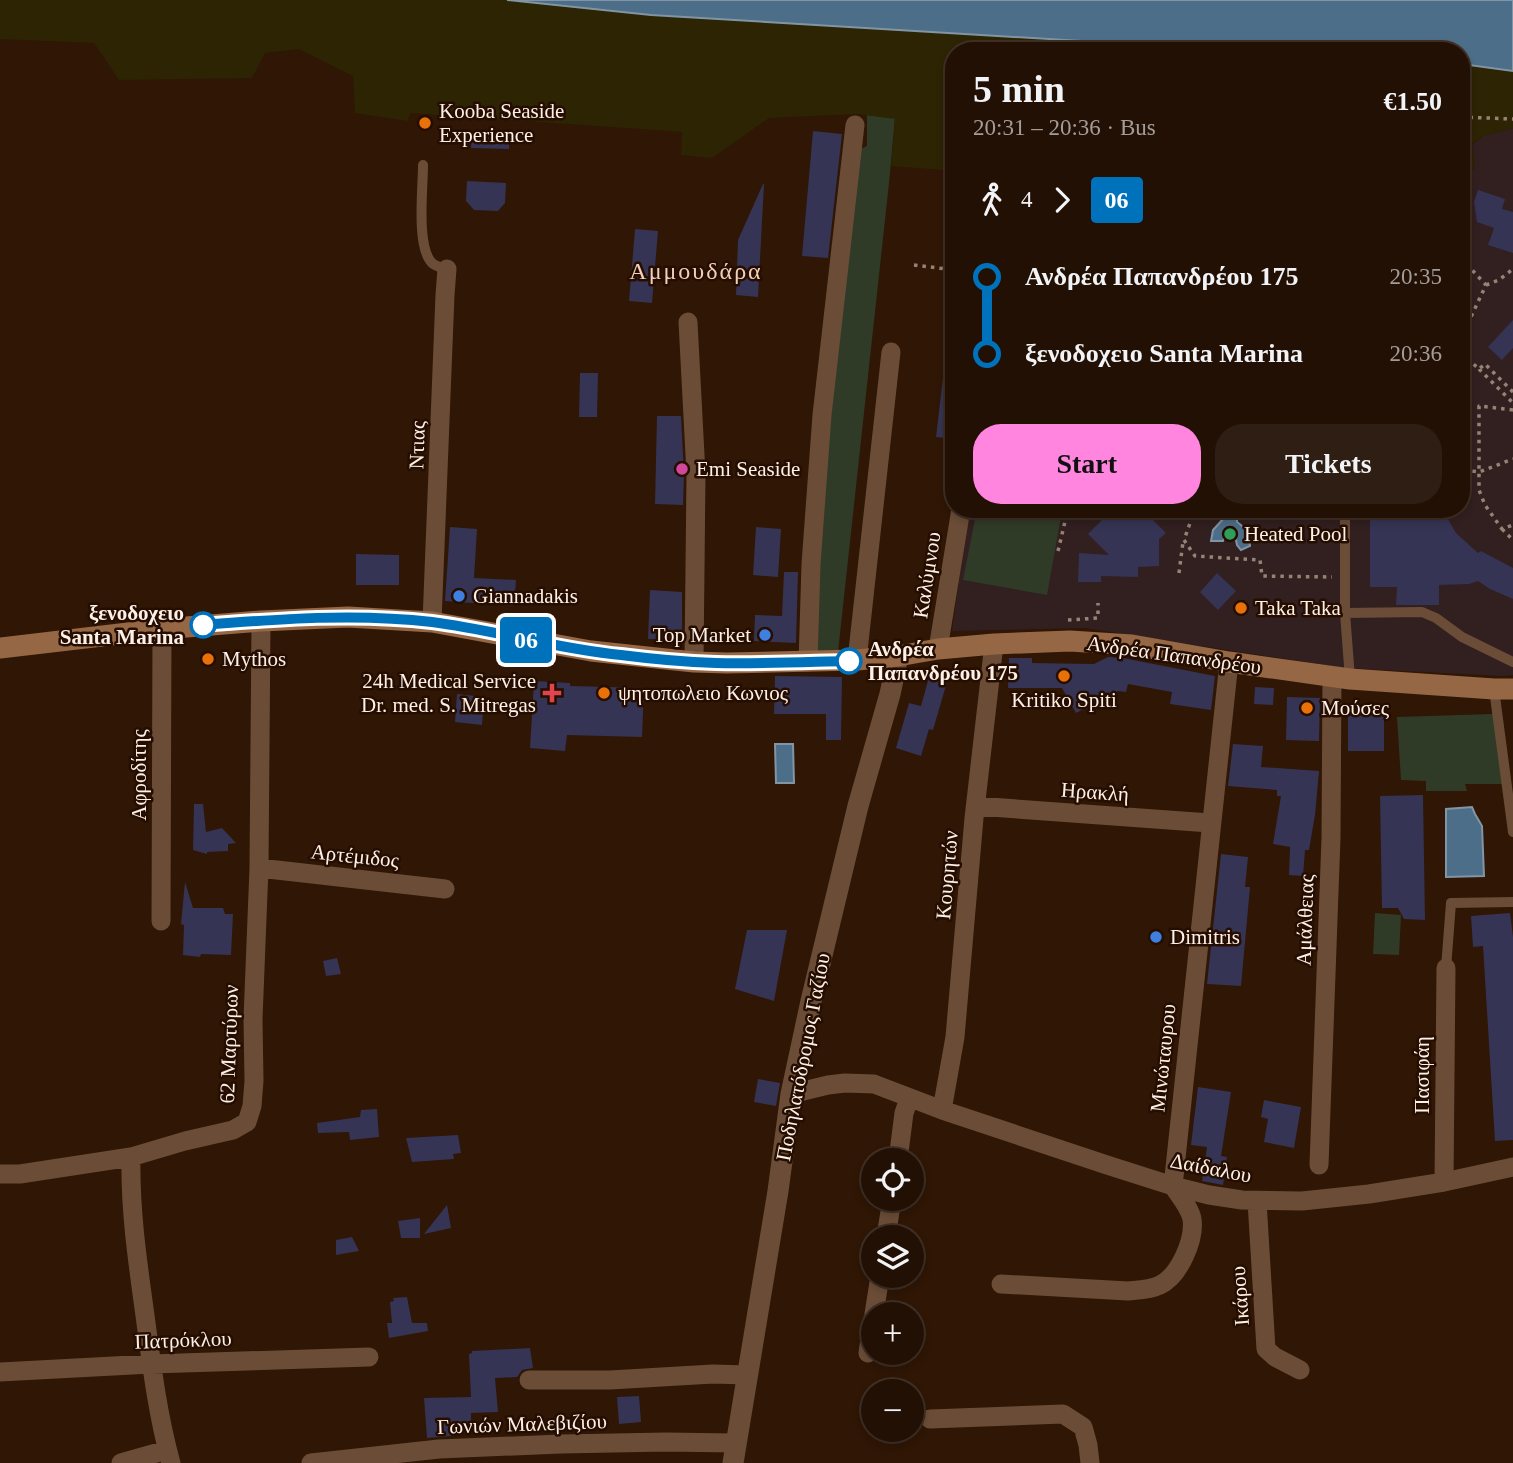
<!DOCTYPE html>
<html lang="en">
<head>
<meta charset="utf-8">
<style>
	:root { --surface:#231004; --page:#2f1e13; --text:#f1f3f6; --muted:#a39d9a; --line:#403026; --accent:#ff85df }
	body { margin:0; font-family:"Times New Roman",serif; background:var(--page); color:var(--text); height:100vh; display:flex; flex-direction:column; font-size:26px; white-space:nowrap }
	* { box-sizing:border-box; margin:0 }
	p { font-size:23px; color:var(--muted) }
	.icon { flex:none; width:38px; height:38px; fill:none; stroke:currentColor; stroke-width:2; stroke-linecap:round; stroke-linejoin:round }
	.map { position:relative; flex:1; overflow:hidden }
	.panel { position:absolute; left:945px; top:42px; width:525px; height:476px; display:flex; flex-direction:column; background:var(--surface); border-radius:28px; box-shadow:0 4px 10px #0003,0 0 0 2px var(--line) }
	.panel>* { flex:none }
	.badge { padding:0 14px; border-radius:5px; font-size:24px; line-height:46px }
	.buttons { position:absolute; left:861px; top:1148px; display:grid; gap:14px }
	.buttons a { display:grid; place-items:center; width:63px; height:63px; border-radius:50%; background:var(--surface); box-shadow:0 4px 10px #0003,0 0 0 2px var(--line); font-size:35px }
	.map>.badge { position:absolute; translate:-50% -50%; box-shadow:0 0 0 4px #fff }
	.legs { display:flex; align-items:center; gap:10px; height:77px; padding:0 28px; font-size:23px }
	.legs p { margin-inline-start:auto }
	.summary { display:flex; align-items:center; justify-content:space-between; height:119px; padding:0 28px }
	h1 { font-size:38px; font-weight:600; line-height:52px }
	.action { display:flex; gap:14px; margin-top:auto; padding:14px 28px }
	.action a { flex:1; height:80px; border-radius:28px; background:var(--accent); color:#111; font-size:28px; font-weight:600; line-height:80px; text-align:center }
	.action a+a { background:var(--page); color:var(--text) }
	ul { padding:0 28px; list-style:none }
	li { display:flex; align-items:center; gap:24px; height:77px; font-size:26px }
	li i { display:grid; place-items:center; width:10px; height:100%; margin:0 9px; background:currentColor }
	li i::after { content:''; width:18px; height:18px; margin:-9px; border:5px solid; border-radius:50%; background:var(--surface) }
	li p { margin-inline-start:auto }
	li:first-child i { background:linear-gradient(#0000 50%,currentColor 0) }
	li:last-child i { background:linear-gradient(currentColor 50%,#0000 0) }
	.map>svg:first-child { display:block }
	.commercial { fill:#321f1f }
	.green { fill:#303b27 }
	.sand { fill:#2c2403 }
	.water { fill:#4d6e88; stroke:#8295a4; stroke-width:2 }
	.building { fill:#353454 }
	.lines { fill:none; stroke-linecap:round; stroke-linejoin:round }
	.path { stroke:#968376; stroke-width:3.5; stroke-dasharray:3.5 5; stroke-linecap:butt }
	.service { stroke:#6b4d37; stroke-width:10 }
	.minor { stroke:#6b4d37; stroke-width:19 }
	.tertiary { stroke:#6b4d37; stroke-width:21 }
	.secondary { stroke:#966744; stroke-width:21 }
	.line-1-casing { stroke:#fff; stroke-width:16 }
	.line-1 { stroke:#0072bc; stroke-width:10 }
	.food-dot { fill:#e8710a; stroke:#250d00; stroke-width:2.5 }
	.hotel-dot { fill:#d1479c; stroke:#250d00; stroke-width:2.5 }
	.leisure-dot { fill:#2e9e5b; stroke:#250d00; stroke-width:2.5 }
	.shop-dot { fill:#3f7fe0; stroke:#250d00; stroke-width:2.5 }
	.stop-1-dot { fill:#fff; stroke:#0072bc; stroke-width:3.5 }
	.health-dot { fill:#e0444e; stroke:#250d00; stroke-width:2.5 }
	.labels { text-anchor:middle; stroke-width:5; stroke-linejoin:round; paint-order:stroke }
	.poi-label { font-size:21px; fill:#fef0e7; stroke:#250d00; text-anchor:start }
	.street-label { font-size:21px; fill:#fef0e7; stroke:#250d00 }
	.stop-label { font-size:21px; font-weight:bold; fill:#fef0e7; stroke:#250d00; text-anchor:end }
	.quarter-label { font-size:24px; letter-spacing:2px; fill:#f2cfba; stroke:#250d00 }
</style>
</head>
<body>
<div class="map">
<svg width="1513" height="1463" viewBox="0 0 1513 1463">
	<rect width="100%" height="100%" fill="#2f1605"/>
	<path class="commercial" d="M 1513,128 L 1513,675 L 1502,676 L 1344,668 L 1085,628 L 952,631 L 969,509 L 1461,509 L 1461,176 L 1475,168 L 1472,145 L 1483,136 Z"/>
	<path class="green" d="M 867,115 L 895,118 L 889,183 L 838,652 L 812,655 L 821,516 L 858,150 L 867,146 Z
		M 977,509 L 1055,509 L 1062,511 L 1047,595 L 963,580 Z
		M 1493,714 L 1502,784 L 1465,784 L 1467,791 L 1426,791 L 1426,781 L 1401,780 L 1397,717 Z
		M 1375,913 L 1401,915 L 1399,955 L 1373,954 Z"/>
	<path class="sand" d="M 0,0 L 507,0 L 651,15 L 1246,51 L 954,51 L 954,151 L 948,158 L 943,170 L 891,166 L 895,119 L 857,114 L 769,118 L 712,158 L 681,155 L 682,132 L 411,113 L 407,121 L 355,113 L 353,76 L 299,49 L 265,53 L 252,78 L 119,80 L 94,43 L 0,39 Z
		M 1461,64 L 1513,71 L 1513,128 L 1483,136 L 1472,144 L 1475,168 L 1461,176 Z"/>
	<path class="water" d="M 507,0 L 1513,0 L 1513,71 L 1461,64 L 1461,51 L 1246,51 L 651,15 Z
		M 1224,513 L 1237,514 L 1237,522 C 1246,528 1249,535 1250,546 L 1241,550 L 1237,545 L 1236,540 L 1230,536 L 1224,538 L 1223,541 L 1211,541 L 1213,530 L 1224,518 Z
		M 775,744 L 793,744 L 794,783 L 776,783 Z
		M 1472,807 L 1475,814 L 1482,826 L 1484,876 L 1446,877 L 1446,809 Z"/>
	<path class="building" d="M 813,131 L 842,134 L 828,258 L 802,256 Z
		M 472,134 L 509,135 L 509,149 L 471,148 Z
		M 467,181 L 506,183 L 505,203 L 498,211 L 474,210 L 466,201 Z
		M 763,184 L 764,184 L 758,297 L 736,295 L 738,240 Z
		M 1478,190 L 1505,199 L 1502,209 L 1513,212 L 1513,253 L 1488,245 L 1494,228 L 1477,222 L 1474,202 Z
		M 635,229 L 658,231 L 652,303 L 629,301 Z
		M 1513,320 L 1513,348 L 1502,360 L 1488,347 Z
		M 944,369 L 954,370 L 954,439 L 936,437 Z
		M 580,373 L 598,373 L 597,417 L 579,417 Z
		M 657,416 L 681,416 L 684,474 L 683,505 L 655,504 Z
		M 1113,509 L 1162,509 L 1153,520 L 1166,533 L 1159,539 L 1159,566 L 1138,567 L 1138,577 L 1101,576 L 1101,582 L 1078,582 L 1079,553 L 1109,555 L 1088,534 Z
		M 1370,509 L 1442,509 L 1456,533 L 1478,553 L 1481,551 L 1513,568 L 1513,599 L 1490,589 L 1478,581 L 1469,584 L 1439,585 L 1439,605 L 1396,605 L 1397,587 L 1370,587 Z
		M 450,527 L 477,529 L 474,578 L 516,580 L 514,606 L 445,601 Z
		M 756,527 L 781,529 L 778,577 L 753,575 Z
		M 356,554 L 399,555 L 399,585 L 356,585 Z
		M 784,572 L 798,572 L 796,643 L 754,641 L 755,615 L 782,616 Z
		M 1217,573 L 1236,591 L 1218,610 L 1200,592 Z
		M 650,590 L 682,592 L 682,640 L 648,639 Z
		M 1108,657 L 1123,658 L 1215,676 L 1211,710 L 1170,704 L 1172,692 L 1128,684 L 1126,692 L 1118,691 L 1076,713 L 1062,688 L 1008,688 L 1009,658 L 1032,658 L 1032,663 L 1094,664 Z
		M 775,676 L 842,677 L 841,740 L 826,740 L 826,714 L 774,714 Z
		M 929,677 L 947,682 L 933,730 L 929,729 L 921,756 L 896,748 L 909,703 L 921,706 Z
		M 534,681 L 570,683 L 570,686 L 644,688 L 642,737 L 567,735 L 565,751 L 530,748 Z
		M 1255,687 L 1274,688 L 1273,705 L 1254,704 Z
		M 457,694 L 484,697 L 482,725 L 455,722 Z
		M 1287,697 L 1320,698 L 1319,741 L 1286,740 Z
		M 1348,707 L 1384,708 L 1384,751 L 1348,751 Z
		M 1233,744 L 1263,746 L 1261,767 L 1319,771 L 1315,815 L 1309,850 L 1305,850 L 1303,876 L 1289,875 L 1290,847 L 1273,844 L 1281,796 L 1277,796 L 1277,790 L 1228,786 Z
		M 1423,795 L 1425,920 L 1404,919 L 1398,908 L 1382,908 L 1380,796 Z
		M 194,804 L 203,804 L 206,832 L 222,828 L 236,843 L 228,844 L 228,851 L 207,852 L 207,854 L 193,850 Z
		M 1221,854 L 1248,857 L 1245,887 L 1250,887 L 1241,986 L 1207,984 Z
		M 185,882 L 193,908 L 223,908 L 225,914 L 233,914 L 231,955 L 201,954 L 200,957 L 183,955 L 184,925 L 181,924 Z
		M 1510,913 L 1513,937 L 1513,1140 L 1495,1141 L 1483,946 L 1473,947 L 1471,916 Z
		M 747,930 L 787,930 L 774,1001 L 735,989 Z
		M 337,958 L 341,974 L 326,976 L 323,961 Z
		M 758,1079 L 780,1083 L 776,1106 L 754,1102 Z
		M 1198,1087 L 1231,1092 L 1221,1156 L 1227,1157 L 1223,1185 L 1202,1181 L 1207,1147 L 1191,1145 Z
		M 1264,1100 L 1301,1107 L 1294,1148 L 1264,1142 L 1268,1119 L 1261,1117 Z
		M 377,1109 L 379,1137 L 350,1140 L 349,1132 L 318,1133 L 317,1123 L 360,1117 L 361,1110 Z
		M 458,1135 L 461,1153 L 453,1154 L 454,1159 L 412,1162 L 406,1138 Z
		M 447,1205 L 451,1228 L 424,1234 Z
		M 420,1218 L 420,1238 L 401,1238 L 398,1221 Z
		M 352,1237 L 359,1251 L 336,1255 L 336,1240 Z
		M 407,1297 L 412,1323 L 427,1323 L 428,1331 L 389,1338 L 387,1323 L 392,1323 L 390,1302 L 394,1301 L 393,1298 Z
		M 530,1348 L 533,1368 L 522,1370 L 517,1377 L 495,1378 L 498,1412 L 471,1413 L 471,1426 L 450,1429 L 451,1436 L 427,1438 L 424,1398 L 471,1397 L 469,1354 L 472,1353 L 472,1351 Z
		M 639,1396 L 641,1422 L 619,1424 L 617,1397 Z"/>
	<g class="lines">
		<path class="path" d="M 1461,117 L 1513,119
			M 1461,258 L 1486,285 L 1461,338
			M 914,265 L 954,270
			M 1486,285 L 1499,280 L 1513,269
			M 1461,353 L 1479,369 L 1485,364 L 1513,392
			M 1479,369 L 1513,403
			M 1513,410 L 1479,406 L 1479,490 L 1485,505 L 1502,529 L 1513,525
			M 1464,470 L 1479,472 L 1513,459
			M 1191,509 L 1194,512 L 1184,540 L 1195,556 L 1260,560 L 1262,576 L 1332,577
			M 1502,529 L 1513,540
			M 1058,551 L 1068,509
			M 1179,573 L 1183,542
			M 1068,620 L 1098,618 L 1098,603"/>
		<path class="service" d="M 423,165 C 423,188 416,247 432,263 C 437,267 441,268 447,269
			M 1345,509 L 1345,613 L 1350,679
			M 1345,613 L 1422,612 L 1436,618 L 1462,637 L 1513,662
			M 1494,689 L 1513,832
			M 1446,968 L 1451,903 L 1513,902"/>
		<path class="minor" d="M 688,322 L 696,474 L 694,662
			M 432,622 L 445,295 L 447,269
			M 938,649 L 961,509
			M 857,660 L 891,352
			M 808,662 L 811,564 L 822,415 L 855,125
			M 976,806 L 1210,823
			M 259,868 L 445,889
			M 161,921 L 162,629
			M 791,1094 L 828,1085 L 845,1083 L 874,1084 L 942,1110 L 1107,1165 L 1173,1186 L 1209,1195 L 1242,1200 L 1302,1201 L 1369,1194 L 1444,1182 L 1513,1167
			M 942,1110 L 955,1037 L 974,818 L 994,644
			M 898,1160 L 904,1113 L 909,1099
			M 1319,1165 L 1331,838 L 1332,676
			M 0,1174 L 20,1174 L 131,1157
			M 1444,1182 L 1446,968
			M 1257,1201 L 1266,1349 L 1275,1357 L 1300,1370
			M 886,1237 L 892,1199
			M 1001,1284 L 1128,1291 C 1139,1290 1150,1290 1160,1285 C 1179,1276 1195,1240 1192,1219 C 1190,1208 1179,1195 1173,1186 L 1229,662
			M 874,1314 L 880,1276
			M 868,1353 L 873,1318
			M 0,1372 L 151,1364 L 369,1357
			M 529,1380 L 610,1380 L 713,1374 L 747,1375
			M 930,1419 L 1063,1414 L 1083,1427 L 1088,1445 L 1090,1463
			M 121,1463 L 167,1450
			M 171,1463 C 157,1413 151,1360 144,1308 C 137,1258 130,1208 131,1157 L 185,1141 L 233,1130 L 247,1122 L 252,1106 L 254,1081 L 253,1019 L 259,868 L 261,621
			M 311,1463 L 439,1449 L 561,1444 L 666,1442 L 736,1443"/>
		<path class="tertiary" d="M 733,1463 L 778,1191 L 791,1094 L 811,1001 L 858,806 L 890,694 L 898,656"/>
		<path class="secondary" d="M 0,648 L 162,629 L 261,621 L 348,617 L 432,622 L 591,651 L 694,662 L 727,663 L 857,660 L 898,656 L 938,649 L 994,644 L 1070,641 L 1132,645 L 1229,662 L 1350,679 L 1494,689 L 1513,689"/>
	</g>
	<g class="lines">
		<g class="line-1-casing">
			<path id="line-1" d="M 203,625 C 279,619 356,613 432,622 C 495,630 557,649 621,655 C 652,659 684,662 716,663 C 760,664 805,662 849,661"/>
		</g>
		<use href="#line-1" class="line-1"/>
	</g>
	<g class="food-dot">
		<circle cx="425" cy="123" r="7"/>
		<circle cx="1241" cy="608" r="7"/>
		<circle cx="208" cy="659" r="7"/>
		<circle cx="1064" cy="676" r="7"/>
		<circle cx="604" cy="693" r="7"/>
		<circle cx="1307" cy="708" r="7"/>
	</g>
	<circle class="hotel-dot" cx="682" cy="469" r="7"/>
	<circle class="leisure-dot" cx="1230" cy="534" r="7"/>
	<g class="shop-dot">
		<circle cx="459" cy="596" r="7"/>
		<circle cx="765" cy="635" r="7"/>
		<circle cx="1156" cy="937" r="7"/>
	</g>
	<g class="stop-1-dot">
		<circle cx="203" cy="625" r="12"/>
		<circle cx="849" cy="661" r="12"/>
	</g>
	<path class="health-dot" d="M548.5 682.5h7v7h7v7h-7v7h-7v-7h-7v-7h7z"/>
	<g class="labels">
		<g class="poi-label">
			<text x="439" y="118">Kooba Seaside<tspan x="439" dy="24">Experience</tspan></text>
			<text x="696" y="476">Emi Seaside</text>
			<text x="1244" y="541">Heated Pool</text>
			<text x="473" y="603">Giannadakis</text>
			<text x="1255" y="615">Taka Taka</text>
			<text x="751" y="642" text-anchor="end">Top Market</text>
			<text x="222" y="666">Mythos</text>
			<text x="536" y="688" text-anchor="end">24h Medical Service<tspan x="536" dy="24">Dr. med. S. Mitregas</tspan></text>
			<text x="618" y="700">ψητοπωλειο Κωνιος</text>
			<text x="1064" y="707" text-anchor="middle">Kritiko Spiti</text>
			<text x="1321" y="715">Μούσες</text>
			<text x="1170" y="944">Dimitris</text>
		</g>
		<g class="street-label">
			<text transform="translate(417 445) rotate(-88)" y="7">Ντιας</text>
			<text transform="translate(927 575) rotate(-81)" y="7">Καλύμνου</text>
			<text transform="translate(1174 655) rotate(8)" y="7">Ανδρέα Παπανδρέου</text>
			<text transform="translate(139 775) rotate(-90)" y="7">Αφροδίτης</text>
			<text transform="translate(1095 792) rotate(4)" y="7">Ηρακλή</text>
			<text transform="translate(355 856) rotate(6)" y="7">Αρτέμιδος</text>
			<text transform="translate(947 875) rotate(-85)" y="7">Κουρητών</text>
			<text transform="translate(1305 920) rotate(-88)" y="7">Αμάλθειας</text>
			<text transform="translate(229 1044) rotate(-88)" y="7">62 Μαρτύρων</text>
			<text transform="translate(803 1057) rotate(-79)" y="7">Ποδηλατόδρομος Γαζίου</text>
			<text transform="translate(1163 1058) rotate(-84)" y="7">Μινώταυρου</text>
			<text transform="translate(1422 1075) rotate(-90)" y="7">Πασιφάη</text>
			<text transform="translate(1211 1168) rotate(11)" y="7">Δαίδαλου</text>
			<text transform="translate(1240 1296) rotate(-94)" y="7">Ικάρου</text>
			<text transform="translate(183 1340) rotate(-2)" y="7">Πατρόκλου</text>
			<text transform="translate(522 1424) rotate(-2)" y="7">Γωνιών Μαλεβιζίου</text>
		</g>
		<g class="stop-label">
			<text x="184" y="620">ξενοδοχειο<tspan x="184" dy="24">Santa Marina</tspan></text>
			<text x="868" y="656" text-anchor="start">Ανδρέα<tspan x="868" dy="24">Παπανδρέου 175</tspan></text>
		</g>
		<g class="quarter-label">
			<text x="696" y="279">Αμμουδάρα</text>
		</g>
	</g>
</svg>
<div class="buttons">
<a><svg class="icon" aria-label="locate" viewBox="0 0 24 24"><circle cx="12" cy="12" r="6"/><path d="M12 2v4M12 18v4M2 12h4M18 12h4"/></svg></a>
<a><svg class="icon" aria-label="layers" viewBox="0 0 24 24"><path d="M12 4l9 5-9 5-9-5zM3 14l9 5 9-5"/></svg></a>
<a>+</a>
<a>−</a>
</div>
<b class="badge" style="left:526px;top:640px;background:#0072bc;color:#fff">06</b>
<section class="panel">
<div class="summary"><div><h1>5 min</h1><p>20:31 – 20:36 · Bus</p></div><b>€1.50</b></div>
<div class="legs"><svg class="icon" aria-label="walk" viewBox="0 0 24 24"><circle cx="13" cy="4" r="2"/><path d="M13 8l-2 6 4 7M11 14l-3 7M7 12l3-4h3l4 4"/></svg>4<svg class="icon" aria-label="forward" viewBox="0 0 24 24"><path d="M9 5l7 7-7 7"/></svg><b class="badge" style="background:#0072bc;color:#fff">06</b></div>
<ul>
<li><i style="color:#0072bc"></i><b>Ανδρέα Παπανδρέου 175</b><p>20:35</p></li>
<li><i style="color:#0072bc"></i><b>ξενοδοχειο Santa Marina</b><p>20:36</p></li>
</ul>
<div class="action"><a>Start</a><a>Tickets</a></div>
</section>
</div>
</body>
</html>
